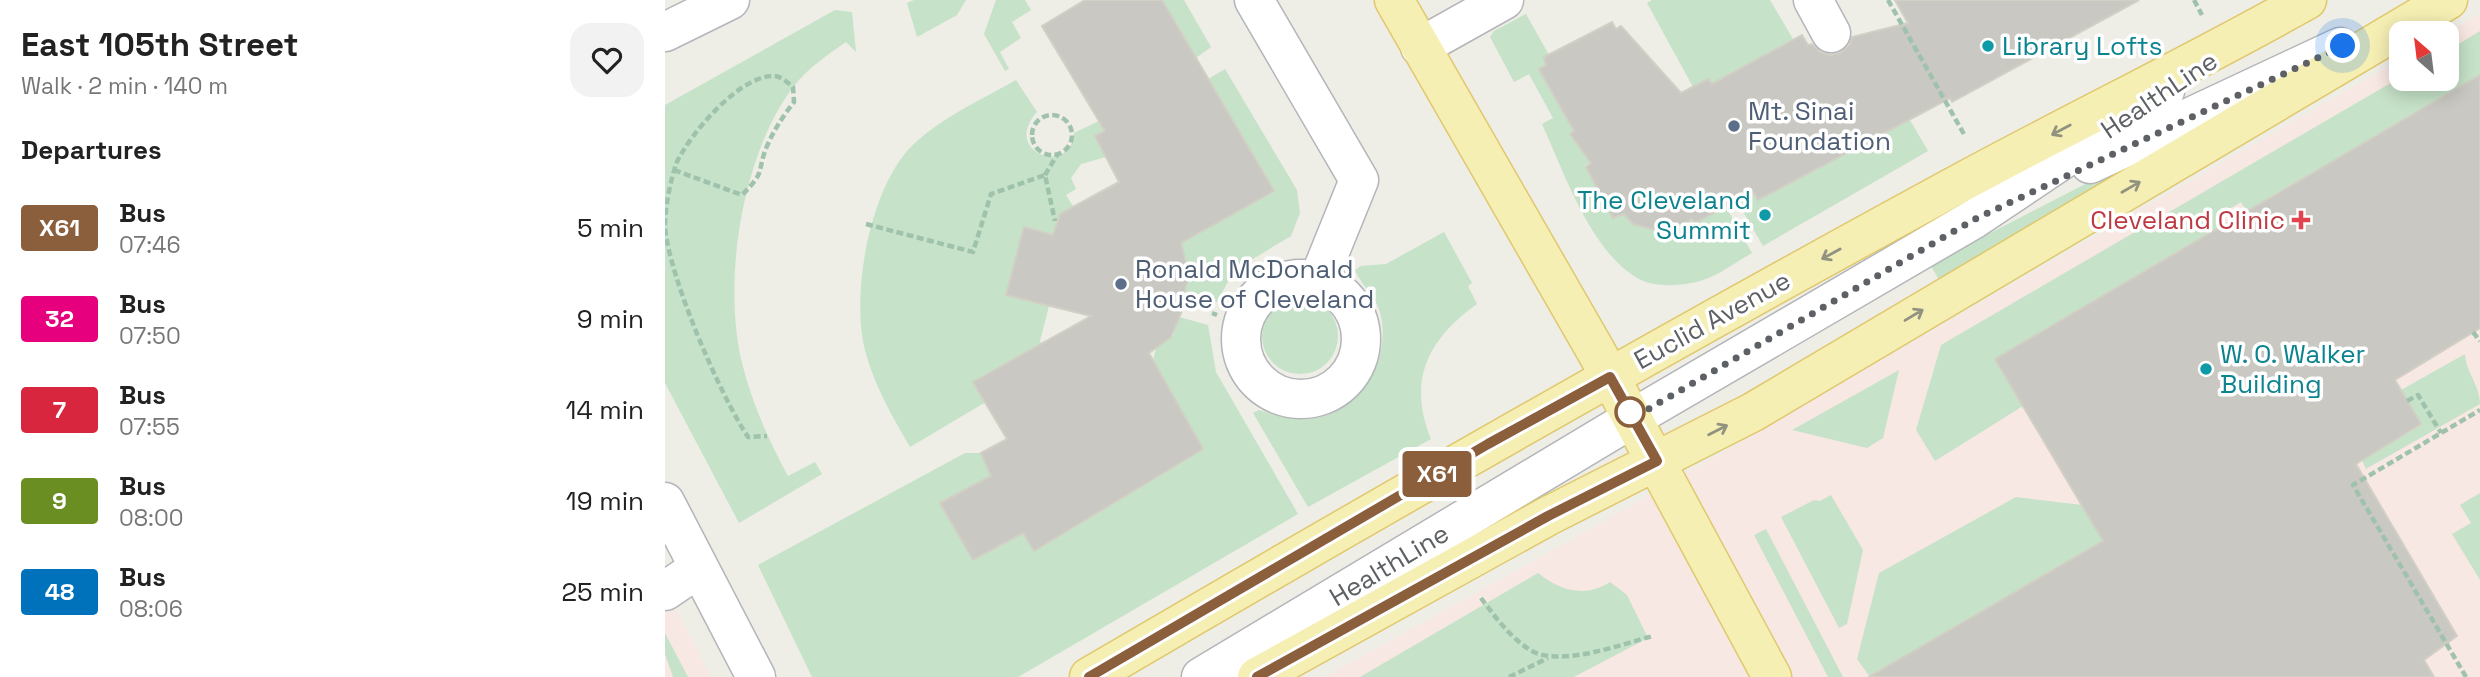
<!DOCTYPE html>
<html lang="en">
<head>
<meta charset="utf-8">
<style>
	:root { --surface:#fff; --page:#f2f2f2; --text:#222; --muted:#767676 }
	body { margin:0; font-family:"Space Grotesk",sans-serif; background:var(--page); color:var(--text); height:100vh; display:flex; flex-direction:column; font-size:26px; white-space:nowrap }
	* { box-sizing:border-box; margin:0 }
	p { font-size:23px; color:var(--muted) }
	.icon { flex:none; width:38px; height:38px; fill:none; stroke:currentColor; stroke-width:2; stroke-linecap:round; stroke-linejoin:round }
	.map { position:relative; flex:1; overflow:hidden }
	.details { display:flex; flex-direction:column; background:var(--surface); width:665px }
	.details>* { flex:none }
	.badge { padding:0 14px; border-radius:5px; font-size:24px; line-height:46px }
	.needle { width:46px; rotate:332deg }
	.buttons { position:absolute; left:1724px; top:21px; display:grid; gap:14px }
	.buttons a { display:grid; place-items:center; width:70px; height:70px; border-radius:14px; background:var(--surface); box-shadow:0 4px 18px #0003; font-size:35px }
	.you { position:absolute; width:35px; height:35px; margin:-18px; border:5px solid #fff; border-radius:50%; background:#1a73e8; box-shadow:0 0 0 10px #1a73e833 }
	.map>.badge { position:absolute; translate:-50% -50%; box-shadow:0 0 0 4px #fff }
	h2 { padding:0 21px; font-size:26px; line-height:63px }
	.round { display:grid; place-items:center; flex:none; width:74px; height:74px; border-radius:21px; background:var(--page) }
	.head { display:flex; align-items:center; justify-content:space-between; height:119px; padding:0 21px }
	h1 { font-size:33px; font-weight:600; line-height:52px }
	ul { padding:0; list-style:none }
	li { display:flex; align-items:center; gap:21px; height:91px; padding:0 21px }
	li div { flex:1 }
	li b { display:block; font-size:26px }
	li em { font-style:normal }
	li .badge { min-width:77px; font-weight:700; text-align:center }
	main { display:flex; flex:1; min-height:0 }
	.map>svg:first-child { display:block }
	.medical { fill:#f8e8e4 }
	.green { fill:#c6e2c8 }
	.building { fill:#c9c8c2; stroke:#d2cfc5; stroke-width:2 }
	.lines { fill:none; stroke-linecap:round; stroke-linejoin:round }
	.minor-casing { stroke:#b3b5b9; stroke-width:41 }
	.major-casing { stroke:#e0c86d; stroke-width:41 }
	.path { stroke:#9fc2ac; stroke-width:4.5; stroke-dasharray:7 3.5; stroke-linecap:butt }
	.minor { stroke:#fff; stroke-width:38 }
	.major { stroke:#f5efb4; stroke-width:38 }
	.oneway { stroke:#929280 }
	.line-casing { stroke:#fff; stroke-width:16 }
	.line { stroke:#8b5e3c; stroke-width:10 }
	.walk { stroke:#5d6064; stroke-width:7; stroke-dasharray:0 12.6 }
	.culture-dot { fill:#0f9aa8; stroke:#fff; stroke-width:2.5 }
	.service-dot { fill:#5c6f8a; stroke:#fff; stroke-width:2.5 }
	.health-dot { fill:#e0444e; stroke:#fff; stroke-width:2.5 }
	.stop-dot { fill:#fff; stroke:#8b5e3c; stroke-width:3.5 }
	.labels { text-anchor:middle; stroke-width:7; stroke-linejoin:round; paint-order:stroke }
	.culture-label { font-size:26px; fill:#0d838f; stroke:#fff; text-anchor:start }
	.street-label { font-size:26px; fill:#5d6064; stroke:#fff }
	.service-label { font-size:26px; fill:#4e5e75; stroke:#fff; text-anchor:start }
	.health-label { font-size:26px; fill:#be3a42; stroke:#fff; text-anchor:end }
</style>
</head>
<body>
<main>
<section class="details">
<div class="head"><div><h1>East 105th Street</h1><p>Walk · 2 min · 140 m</p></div><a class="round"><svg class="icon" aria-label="heart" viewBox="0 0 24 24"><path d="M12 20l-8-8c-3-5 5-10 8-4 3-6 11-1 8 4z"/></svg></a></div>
<h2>Departures</h2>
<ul>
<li><span class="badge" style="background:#8b5e3c;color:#fff">X61</span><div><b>Bus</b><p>07:46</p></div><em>5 min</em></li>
<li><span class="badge" style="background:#e6007e;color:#fff">32</span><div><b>Bus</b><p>07:50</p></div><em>9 min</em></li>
<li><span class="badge" style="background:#d7263d;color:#fff">7</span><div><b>Bus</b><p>07:55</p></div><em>14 min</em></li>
<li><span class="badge" style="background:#6b8e23;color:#fff">9</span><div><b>Bus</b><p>08:00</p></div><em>19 min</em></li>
<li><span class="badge" style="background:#0072bc;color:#fff">48</span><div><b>Bus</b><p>08:06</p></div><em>25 min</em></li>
</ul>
</section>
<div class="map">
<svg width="1815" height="677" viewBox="0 0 1815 677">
	<rect width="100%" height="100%" fill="#eeede6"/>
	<path class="medical" d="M 1815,14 L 1815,677 L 660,677 L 908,539 L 1736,59 L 1736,79 L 1782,79 L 1781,33 Z
		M 0,586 L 46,677 L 0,677 Z"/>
	<path class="green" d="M 249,0 L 301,0 L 292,15 L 252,37 L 242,3 Z
		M 331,0 L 360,0 L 366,10 L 347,22 L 356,38 L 335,52 L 344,69 L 340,71 L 319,34 Z
		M 497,0 L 519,0 L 546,47 L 531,58 Z
		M 987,0 L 1105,0 L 1128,39 L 1047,84 L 1043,79 L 1028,87 L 982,3 Z
		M 170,10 L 187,12 L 191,52 L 181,42 C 162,55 142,69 128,87 C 77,155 57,280 77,363 C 87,403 103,439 123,476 L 150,462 L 157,474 L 74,523 L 0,383 L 0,105 Z
		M 861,14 L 884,55 L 879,58 L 881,65 L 875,69 L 909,131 L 905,134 L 926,163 L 920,165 L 948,218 L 959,214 L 987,225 L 994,237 L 1027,219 L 1030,223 L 1061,207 L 1087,253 C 1071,262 1053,276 1035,281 C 1017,286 989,288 972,278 C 925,250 899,172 877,124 L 888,118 L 864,74 L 849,82 L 825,37 L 829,31 Z
		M 1815,31 L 1815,75 L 1605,197 L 1615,217 L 1592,229 L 1576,202 L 1553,216 L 1569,242 L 1519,248 L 1330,359 L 1358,406 L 1270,461 L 1251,430 L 1276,345 L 1736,77 L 1782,79 L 1782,51 Z
		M 560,69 L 632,190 L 635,213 L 626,236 L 576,266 L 566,276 L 552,302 L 519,293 L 524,275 L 516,243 L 609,191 L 543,79 Z
		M 351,80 L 372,112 C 335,153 407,177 409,133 L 434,121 L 446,128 L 430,136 L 441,157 L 416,164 L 406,178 L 411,189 L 401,195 L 411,211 L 388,235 L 359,227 L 341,295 L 384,306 L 375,341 L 387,363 L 245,447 C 227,416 209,385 200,350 C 186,294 204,194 243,150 C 271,120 316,100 351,80 Z
		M 1245,120 L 1263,151 L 1098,246 L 1072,201 L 1082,195 L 1070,160 L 1093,200 Z
		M 1457,165 L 1464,168 L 1274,280 L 1265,264 Z
		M 779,232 L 807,283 L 803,286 L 812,304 C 763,339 742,380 766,439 L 643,507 L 588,413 L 594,410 C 612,416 632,422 651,418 C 698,408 725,361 716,316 C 712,296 697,287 690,270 L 696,266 L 721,264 Z
		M597 336a38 38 0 1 1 76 0a38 38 0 1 1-76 0Z
		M 514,317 L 543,325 L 551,372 L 633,514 L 353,677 L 147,677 L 93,565 L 300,453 L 316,453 L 326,476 L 275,503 L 358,533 L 369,551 L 537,449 L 488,360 L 494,337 L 503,339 L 508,336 Z
		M 1800,354 C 1801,373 1815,385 1815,404 L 1701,469 L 1697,460 L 1756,424 L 1736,390 Z
		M 1234,370 L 1218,438 L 1202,448 L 1127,430 Z
		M 1815,493 L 1815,580 L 1787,534 L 1806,523 L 1795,505 Z
		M 1166,495 L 1198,550 L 1182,624 L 1174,628 L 1116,517 L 1149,500 L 1155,501 Z
		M 1351,497 L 1417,505 L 1438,541 L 1205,677 L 1192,659 L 1214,573 Z
		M 1101,529 L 1178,677 L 1163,677 L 1089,535 Z
		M 873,573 C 895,591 921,598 945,582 L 962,595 L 983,638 L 909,677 L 695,677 Z
		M 0,633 L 23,677 L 8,677 L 0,654 Z"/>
	<path class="building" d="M 420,0 L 497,0 L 609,191 L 516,243 L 524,275 L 519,293 L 524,294 L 506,337 L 484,353 L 538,449 L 369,551 L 358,533 L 308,560 L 275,503 L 326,476 L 316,453 L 342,439 L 308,382 L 426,316 L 341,295 L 359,227 L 388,235 L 395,214 L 454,182 L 430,136 L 440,131 L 377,26 Z
		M 1230,0 L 1474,0 L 1287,102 L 1285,98 L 1093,200 L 1088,192 L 1030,223 L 1027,219 L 1001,233 L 968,224 L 959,214 L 948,218 L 921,167 L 926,163 L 905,134 L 909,131 L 874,69 L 881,65 L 879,57 L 947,22 L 951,29 L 956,26 L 1016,93 L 1043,79 L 1047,84 L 1137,35 L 1143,45 L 1147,44 L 1155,52 L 1166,55 L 1176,52 L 1184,45 L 1187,37 L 1243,23 Z
		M 1815,75 L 1815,328 L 1730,380 L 1756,424 L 1691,464 L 1792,636 L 1759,660 L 1769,677 L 1204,677 L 1438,541 L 1330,359 Z"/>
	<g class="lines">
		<g class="minor-casing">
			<path id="minor" d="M 589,0 L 694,180 L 653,281
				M 1148,0 L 1166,33
				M 0,32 L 65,0
				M 755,47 L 839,0
				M 1425,164 L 1675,47
				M576 339a60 60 0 1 1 120 0a60 60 0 1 1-120 0Z
				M 0,502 L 91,677
				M 0,591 L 34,568
				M 536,677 L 968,418 L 1309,219 L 1500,91"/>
		</g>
		<g class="major-casing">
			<path id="major" d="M 729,0 L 932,353 L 1107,677
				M 424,677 C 714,507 1006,340 1301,180 C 1414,119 1530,63 1642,0
				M 592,677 L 883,516 L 1088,412 L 1783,0"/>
		</g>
		<path class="path" d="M 1223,0 L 1300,136
			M 1529,0 L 1537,15
			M367 135a20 20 0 1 1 40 0a20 20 0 1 1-40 0Z
			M 9,170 L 77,195 C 102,170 91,173 102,146 C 109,130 118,116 129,102 L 128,87 C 123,83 117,77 110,76 C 75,74 24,135 11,164 C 5,184 0,206 0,227 C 4,277 55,395 83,437 L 102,436
			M 380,175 L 392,155
			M 201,224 L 308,252 L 326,194 L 380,175 L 390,221
			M 547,313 L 552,315
			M 1808,332 L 1815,341
			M 1742,401 L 1753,395 L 1776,433
			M 816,598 C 830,617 845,637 865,650 C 894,668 957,644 988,636
			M 844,677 L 883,658
			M 1801,677 L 1688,485 L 1815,410"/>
		<use href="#minor" class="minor"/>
		<use href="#major" class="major"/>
	</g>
	<defs><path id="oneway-shaft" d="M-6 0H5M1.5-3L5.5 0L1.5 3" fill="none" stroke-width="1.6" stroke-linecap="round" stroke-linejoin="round" transform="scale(1.75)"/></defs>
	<g class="oneway">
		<use href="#oneway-shaft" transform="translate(1396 130) rotate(152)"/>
		<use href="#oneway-shaft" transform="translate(1466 187) rotate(-30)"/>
		<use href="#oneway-shaft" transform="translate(1166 254) rotate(151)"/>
		<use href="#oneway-shaft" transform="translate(1249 315) rotate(-31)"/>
		<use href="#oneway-shaft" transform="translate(1053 430) rotate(-27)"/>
	</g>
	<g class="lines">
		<g class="line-casing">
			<path id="line" d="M 424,677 L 823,444 L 945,377 L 992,461 L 883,516 L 592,677"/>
		</g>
		<use href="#line" class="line"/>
		<path class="walk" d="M 965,412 L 968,418 L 1310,219 L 1678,46"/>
	</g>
	<g class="culture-dot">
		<circle cx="1323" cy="46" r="7"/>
		<circle cx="1100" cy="215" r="7"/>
		<circle cx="1541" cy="369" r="7"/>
	</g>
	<g class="service-dot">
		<circle cx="1069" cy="126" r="7"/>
		<circle cx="456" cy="284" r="7"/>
	</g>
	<path class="health-dot" d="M1632.5 209.5h7v7h7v7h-7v7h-7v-7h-7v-7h7z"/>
	<circle class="stop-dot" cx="965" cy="412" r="14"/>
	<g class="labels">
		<g class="culture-label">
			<text x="1337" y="55">Library Lofts</text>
			<text x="1086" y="209" text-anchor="end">The Cleveland<tspan x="1086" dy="30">Summit</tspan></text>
			<text x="1555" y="363">W. O. Walker<tspan x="1555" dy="30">Building</tspan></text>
		</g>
		<g class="street-label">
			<text transform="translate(1494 95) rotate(-34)" y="9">HealthLine</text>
			<text transform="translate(1047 320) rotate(-29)" y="9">Euclid Avenue</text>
			<text transform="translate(724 565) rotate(-31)" y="9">HealthLine</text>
		</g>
		<g class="service-label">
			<text x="1083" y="120">Mt. Sinai<tspan x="1083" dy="30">Foundation</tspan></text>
			<text x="470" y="278">Ronald McDonald<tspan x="470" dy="30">House of Cleveland</tspan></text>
		</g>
		<g class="health-label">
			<text x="1620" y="229">Cleveland Clinic</text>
		</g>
	</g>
</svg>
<div class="buttons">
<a><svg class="needle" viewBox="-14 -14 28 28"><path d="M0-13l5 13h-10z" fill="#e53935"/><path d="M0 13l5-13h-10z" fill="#767676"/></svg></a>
</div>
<div class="you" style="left:1678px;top:46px"></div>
<b class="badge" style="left:772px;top:474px;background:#8b5e3c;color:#fff">X61</b>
</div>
</main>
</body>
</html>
